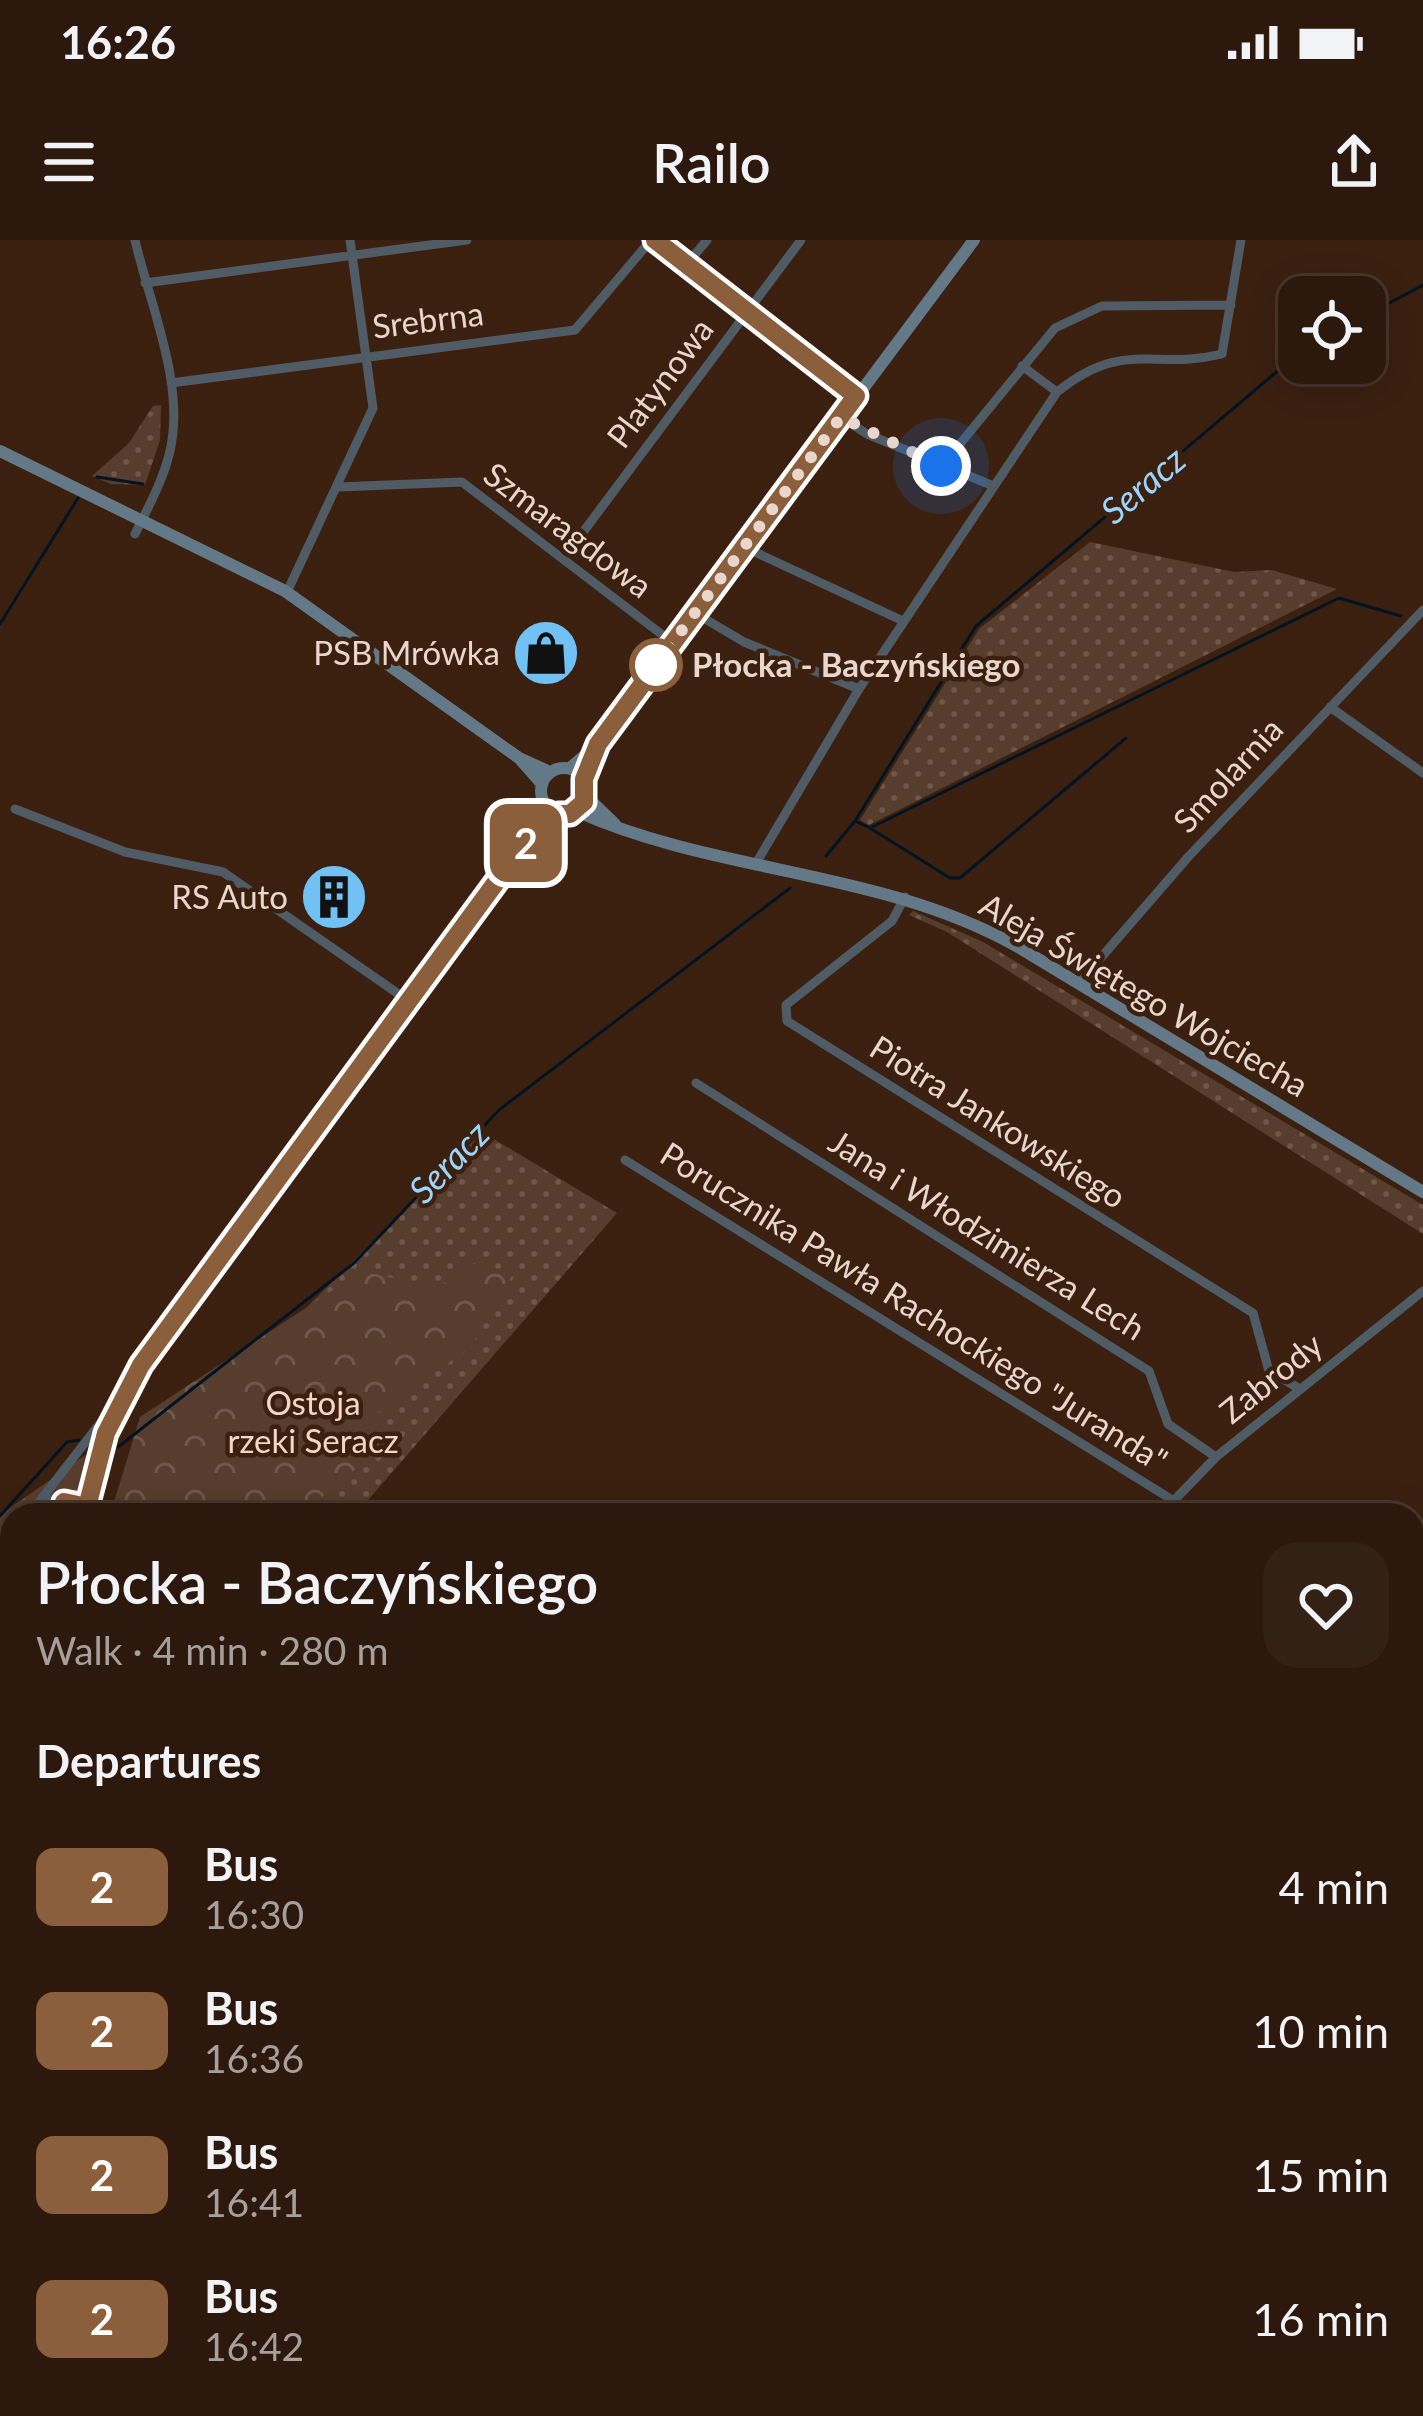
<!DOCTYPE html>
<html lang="en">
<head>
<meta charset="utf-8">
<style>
	:root { --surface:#2c180c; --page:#342115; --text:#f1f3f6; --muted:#a6a09d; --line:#48372d }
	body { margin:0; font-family:Lato,sans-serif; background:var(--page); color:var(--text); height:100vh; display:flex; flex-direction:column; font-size:45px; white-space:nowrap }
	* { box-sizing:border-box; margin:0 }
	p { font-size:39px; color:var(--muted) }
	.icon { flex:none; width:66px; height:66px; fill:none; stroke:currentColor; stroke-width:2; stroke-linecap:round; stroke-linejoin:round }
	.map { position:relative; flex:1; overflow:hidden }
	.panel { position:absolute; left:0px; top:1263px; width:1425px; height:915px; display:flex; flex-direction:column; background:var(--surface); border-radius:36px 36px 0 0; box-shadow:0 6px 30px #0003,0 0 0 3px var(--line) }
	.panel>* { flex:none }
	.badge { padding:0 24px; border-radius:18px; font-size:42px; line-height:78px }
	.tools { position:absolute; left:1278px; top:36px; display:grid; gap:24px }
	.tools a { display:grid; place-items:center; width:108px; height:108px; border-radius:24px; background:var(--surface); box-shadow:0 6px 30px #0003,0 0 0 3px var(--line); font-size:60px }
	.you { position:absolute; width:60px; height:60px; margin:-30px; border:9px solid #fff; border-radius:50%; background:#1a73e8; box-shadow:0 0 0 18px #1a73e833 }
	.map>.badge { position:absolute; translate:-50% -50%; box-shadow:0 0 0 6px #fff }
	h2 { padding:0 36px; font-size:45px; line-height:108px }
	.round { display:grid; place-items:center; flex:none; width:126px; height:126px; border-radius:36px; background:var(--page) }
	.overview { display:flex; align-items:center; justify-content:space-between; height:204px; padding:0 36px }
	h1 { font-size:57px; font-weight:600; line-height:90px }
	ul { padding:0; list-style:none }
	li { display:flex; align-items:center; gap:36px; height:144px; padding:0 36px }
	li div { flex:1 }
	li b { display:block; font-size:45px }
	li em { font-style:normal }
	li .badge { min-width:132px; font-weight:700; text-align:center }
	.status { display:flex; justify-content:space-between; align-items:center; height:84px; padding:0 60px; background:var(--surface); direction:ltr }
	.status svg { height:33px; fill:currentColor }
	header { display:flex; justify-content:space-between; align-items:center; height:156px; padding:0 36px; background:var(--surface); font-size:54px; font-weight:600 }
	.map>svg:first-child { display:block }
	.grass { fill:url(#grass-dots) }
	.forest { fill:url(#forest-crowns) }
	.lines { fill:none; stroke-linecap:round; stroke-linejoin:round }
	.stream { stroke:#001423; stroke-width:3 }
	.street { stroke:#4f5c65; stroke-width:9 }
	.secondary { stroke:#647987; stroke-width:12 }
	.line-casing { stroke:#fff; stroke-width:27 }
	.line { stroke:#8b5e3c; stroke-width:18 }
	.walk { stroke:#e9d7cd; stroke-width:12; stroke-dasharray:0 21.6 }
	.stop-dot { fill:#fff; stroke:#8b5e3c; stroke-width:6 }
	.labels { text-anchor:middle; stroke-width:9; stroke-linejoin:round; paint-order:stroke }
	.street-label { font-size:33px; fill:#e9d7cd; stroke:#3b2010 }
	.poi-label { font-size:33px; fill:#e9d7cd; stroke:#3b2010; text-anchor:end }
	.stop-label { font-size:33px; font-weight:bold; fill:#e9d7cd; stroke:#3b2010; text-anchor:start }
	.park-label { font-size:33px; fill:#f5d6c5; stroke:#3b2010 }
	.water-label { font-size:36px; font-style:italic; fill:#9ad5fd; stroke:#3b2010 }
</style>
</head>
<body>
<div class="status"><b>16:26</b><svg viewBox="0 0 49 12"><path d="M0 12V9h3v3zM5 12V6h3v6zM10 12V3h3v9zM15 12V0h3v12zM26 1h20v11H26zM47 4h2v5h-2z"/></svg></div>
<header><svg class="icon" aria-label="menu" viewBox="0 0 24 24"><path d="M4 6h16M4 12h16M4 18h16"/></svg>Railo<svg class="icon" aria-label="share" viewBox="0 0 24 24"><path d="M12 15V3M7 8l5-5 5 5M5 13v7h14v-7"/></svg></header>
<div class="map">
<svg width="1423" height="2176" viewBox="0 0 1423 2176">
	<defs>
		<pattern id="grass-dots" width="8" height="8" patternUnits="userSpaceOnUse" patternTransform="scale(3)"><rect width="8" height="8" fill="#573d2d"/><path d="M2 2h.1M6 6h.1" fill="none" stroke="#6f584a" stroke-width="1.8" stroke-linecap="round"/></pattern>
		<pattern id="forest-crowns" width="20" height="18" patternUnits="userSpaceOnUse" patternTransform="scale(3)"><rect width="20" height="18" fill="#573d2d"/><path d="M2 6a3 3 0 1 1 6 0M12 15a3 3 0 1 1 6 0" fill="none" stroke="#6f584a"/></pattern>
	</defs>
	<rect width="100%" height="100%" fill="#3b2010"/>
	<path class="grass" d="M 161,165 L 160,200 L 145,245 L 111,244 L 92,236 L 129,203 L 153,166 Z
		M 1090,302 L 1234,332 L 1272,330 L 1337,349 L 869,585 L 860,580 L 979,389 Z
		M 913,671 L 983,702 L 1423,965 L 1423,994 L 947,692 L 909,675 Z
		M 482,892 L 617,973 L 355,1275 L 111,1275 L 135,1196 L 279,1095 Z"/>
	<path class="forest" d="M 470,1023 L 514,1032 L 472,1106 L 373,1176 L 359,1226 L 301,1275 L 110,1275 L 140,1177 L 362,1031 L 438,1048 Z
		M 87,1214 L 72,1275 L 12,1275 L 12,1375 L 0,1377 L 0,1275 Z"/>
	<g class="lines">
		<path class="stream" d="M 1365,76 L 1423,45
			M 97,237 L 143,244
			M 0,384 L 78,258
			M 855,581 L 870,588 L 1339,358 L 1401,376
			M 870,588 L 950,638 L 960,638 L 1126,498
			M 826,616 L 855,581 L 976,386 L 1299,113
			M 118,1207 L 354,1023 L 499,870 L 790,648
			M 0,1276 L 67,1202 L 79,1200"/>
		<path class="street" d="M 135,0 C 150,66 187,147 169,215 C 162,242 148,268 135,294
			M 655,0 L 857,156
			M 687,24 L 707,0
			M 145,43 L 467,0
			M 1022,126 L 1057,152
			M 171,143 L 575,90 L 651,0
			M 841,177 L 867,194 L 991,245
			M 941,227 L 1055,88 L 1102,66 L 1231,65
			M 338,247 L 462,242 L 673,403
			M 744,307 L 901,380
			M 563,319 L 801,0
			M 287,352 L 373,168 L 350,0
			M 695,373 L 744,402 L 859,449 L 755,625
			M 859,449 L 1057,152 C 1124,98 1152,131 1222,114 L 1241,0
			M 1330,467 L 1423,533
			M 15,569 L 125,612 L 223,632 L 410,762
			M 905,657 L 892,681 L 786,765 L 787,781 L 1253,1073 L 1269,1131 L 1300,1149
			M 1079,743 L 1189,616 L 1423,370
			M 696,843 L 1149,1131 L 1168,1184 L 1216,1217
			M 625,920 L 1174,1261
			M 42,1258 L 87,1267
			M 29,1275 L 125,1151
			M 1160,1275 L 1216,1217 L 1423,1051
			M 0,1314 L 12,1298
			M 1413,1345 L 1423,1343
			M 0,1883 L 12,1881"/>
		<path class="secondary" d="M 0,211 L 285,351 L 519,518 L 542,544
			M 519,518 L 550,532
			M541 551a23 23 0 1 1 46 0a23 23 0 1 1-46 0Z
			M 570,528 L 598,504 L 974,0
			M 584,539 L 598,504
			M 587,557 L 615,584
			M 576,571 C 719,635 882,629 1020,708 L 1423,952
			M 530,596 L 558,574
			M 85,1275 L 107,1193 L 141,1125 L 477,672 L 530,596 L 544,564
			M 0,1620 L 10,1557
			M 1413,1662 L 1423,1660
			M 0,1986 L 12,1984"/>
	</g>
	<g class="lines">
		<g class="line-casing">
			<path id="line" d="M 64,1262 L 87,1267 L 106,1193 L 141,1125 L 530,596 L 558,574 L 570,574 L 584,562 L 584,539 L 598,504 L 856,156 L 655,0"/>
		</g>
		<use href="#line" class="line"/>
		<path class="walk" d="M 656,425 L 841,177 L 941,226"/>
	</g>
	<defs>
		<g id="shop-disc" transform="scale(3.45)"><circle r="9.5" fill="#71c1f4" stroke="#3b2010"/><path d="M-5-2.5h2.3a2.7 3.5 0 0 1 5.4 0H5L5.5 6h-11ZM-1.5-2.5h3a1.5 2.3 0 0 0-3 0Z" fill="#111"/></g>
		<g id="building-disc" transform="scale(3.45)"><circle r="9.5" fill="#71c1f4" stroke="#3b2010"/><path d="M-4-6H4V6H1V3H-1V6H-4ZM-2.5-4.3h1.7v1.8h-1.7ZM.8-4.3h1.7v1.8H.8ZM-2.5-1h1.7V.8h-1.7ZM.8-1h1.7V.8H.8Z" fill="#111"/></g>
	</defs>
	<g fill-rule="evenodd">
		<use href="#shop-disc" x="546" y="413"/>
		<use href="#building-disc" x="334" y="657"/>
	</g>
	<circle class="stop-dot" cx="656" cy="425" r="24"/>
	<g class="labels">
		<g class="street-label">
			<text transform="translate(428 80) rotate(-7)" y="12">Srebrna</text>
			<text transform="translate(660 143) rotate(-53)" y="12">Platynowa</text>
			<text transform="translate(568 290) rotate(37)" y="12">Szmaragdowa</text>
			<text transform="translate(1228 535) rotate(-47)" y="12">Smolarnia</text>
			<text transform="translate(1144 755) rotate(30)" y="12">Aleja Świętego Wojciecha</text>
			<text transform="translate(998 882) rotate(32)" y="12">Piotra Jankowskiego</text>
			<text transform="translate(987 995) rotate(32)" y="12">Jana i Włodzimierza Lech</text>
			<text transform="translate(914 1067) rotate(32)" y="12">Porucznika Pawła Rachockiego "Juranda"</text>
			<text transform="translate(1271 1138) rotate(-39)" y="12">Zabrody</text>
		</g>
		<g class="poi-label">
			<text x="500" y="425">PSB Mrówka</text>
			<text x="288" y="669">RS Auto</text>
		</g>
		<g class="stop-label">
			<text x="692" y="437">Płocka - Baczyńskiego</text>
		</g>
		<g class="park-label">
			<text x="313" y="1175">Ostoja<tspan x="313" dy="38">rzeki Seracz</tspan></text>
		</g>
		<g class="water-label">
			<text transform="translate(1143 245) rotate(-40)" y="13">Seracz</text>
			<text transform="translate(449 922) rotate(-46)" y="13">Seracz</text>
		</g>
	</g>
</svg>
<div class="tools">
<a><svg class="icon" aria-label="locate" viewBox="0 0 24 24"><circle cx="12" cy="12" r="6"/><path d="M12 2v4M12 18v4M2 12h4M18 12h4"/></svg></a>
</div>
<div class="you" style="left:941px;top:226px"></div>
<b class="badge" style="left:526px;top:603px;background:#8b5e3c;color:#fff">2</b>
<section class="panel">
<div class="overview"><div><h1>Płocka - Baczyńskiego</h1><p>Walk · 4 min · 280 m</p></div><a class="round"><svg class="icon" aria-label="heart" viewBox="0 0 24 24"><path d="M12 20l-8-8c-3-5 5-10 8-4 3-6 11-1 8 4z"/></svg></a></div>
<h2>Departures</h2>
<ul>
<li><span class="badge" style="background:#8b5e3c;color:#fff">2</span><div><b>Bus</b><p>16:30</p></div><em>4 min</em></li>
<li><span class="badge" style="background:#8b5e3c;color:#fff">2</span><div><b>Bus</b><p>16:36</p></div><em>10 min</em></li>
<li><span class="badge" style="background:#8b5e3c;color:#fff">2</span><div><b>Bus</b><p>16:41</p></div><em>15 min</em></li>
<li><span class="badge" style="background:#8b5e3c;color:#fff">2</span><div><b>Bus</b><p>16:42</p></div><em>16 min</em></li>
</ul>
</section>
</div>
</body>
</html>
